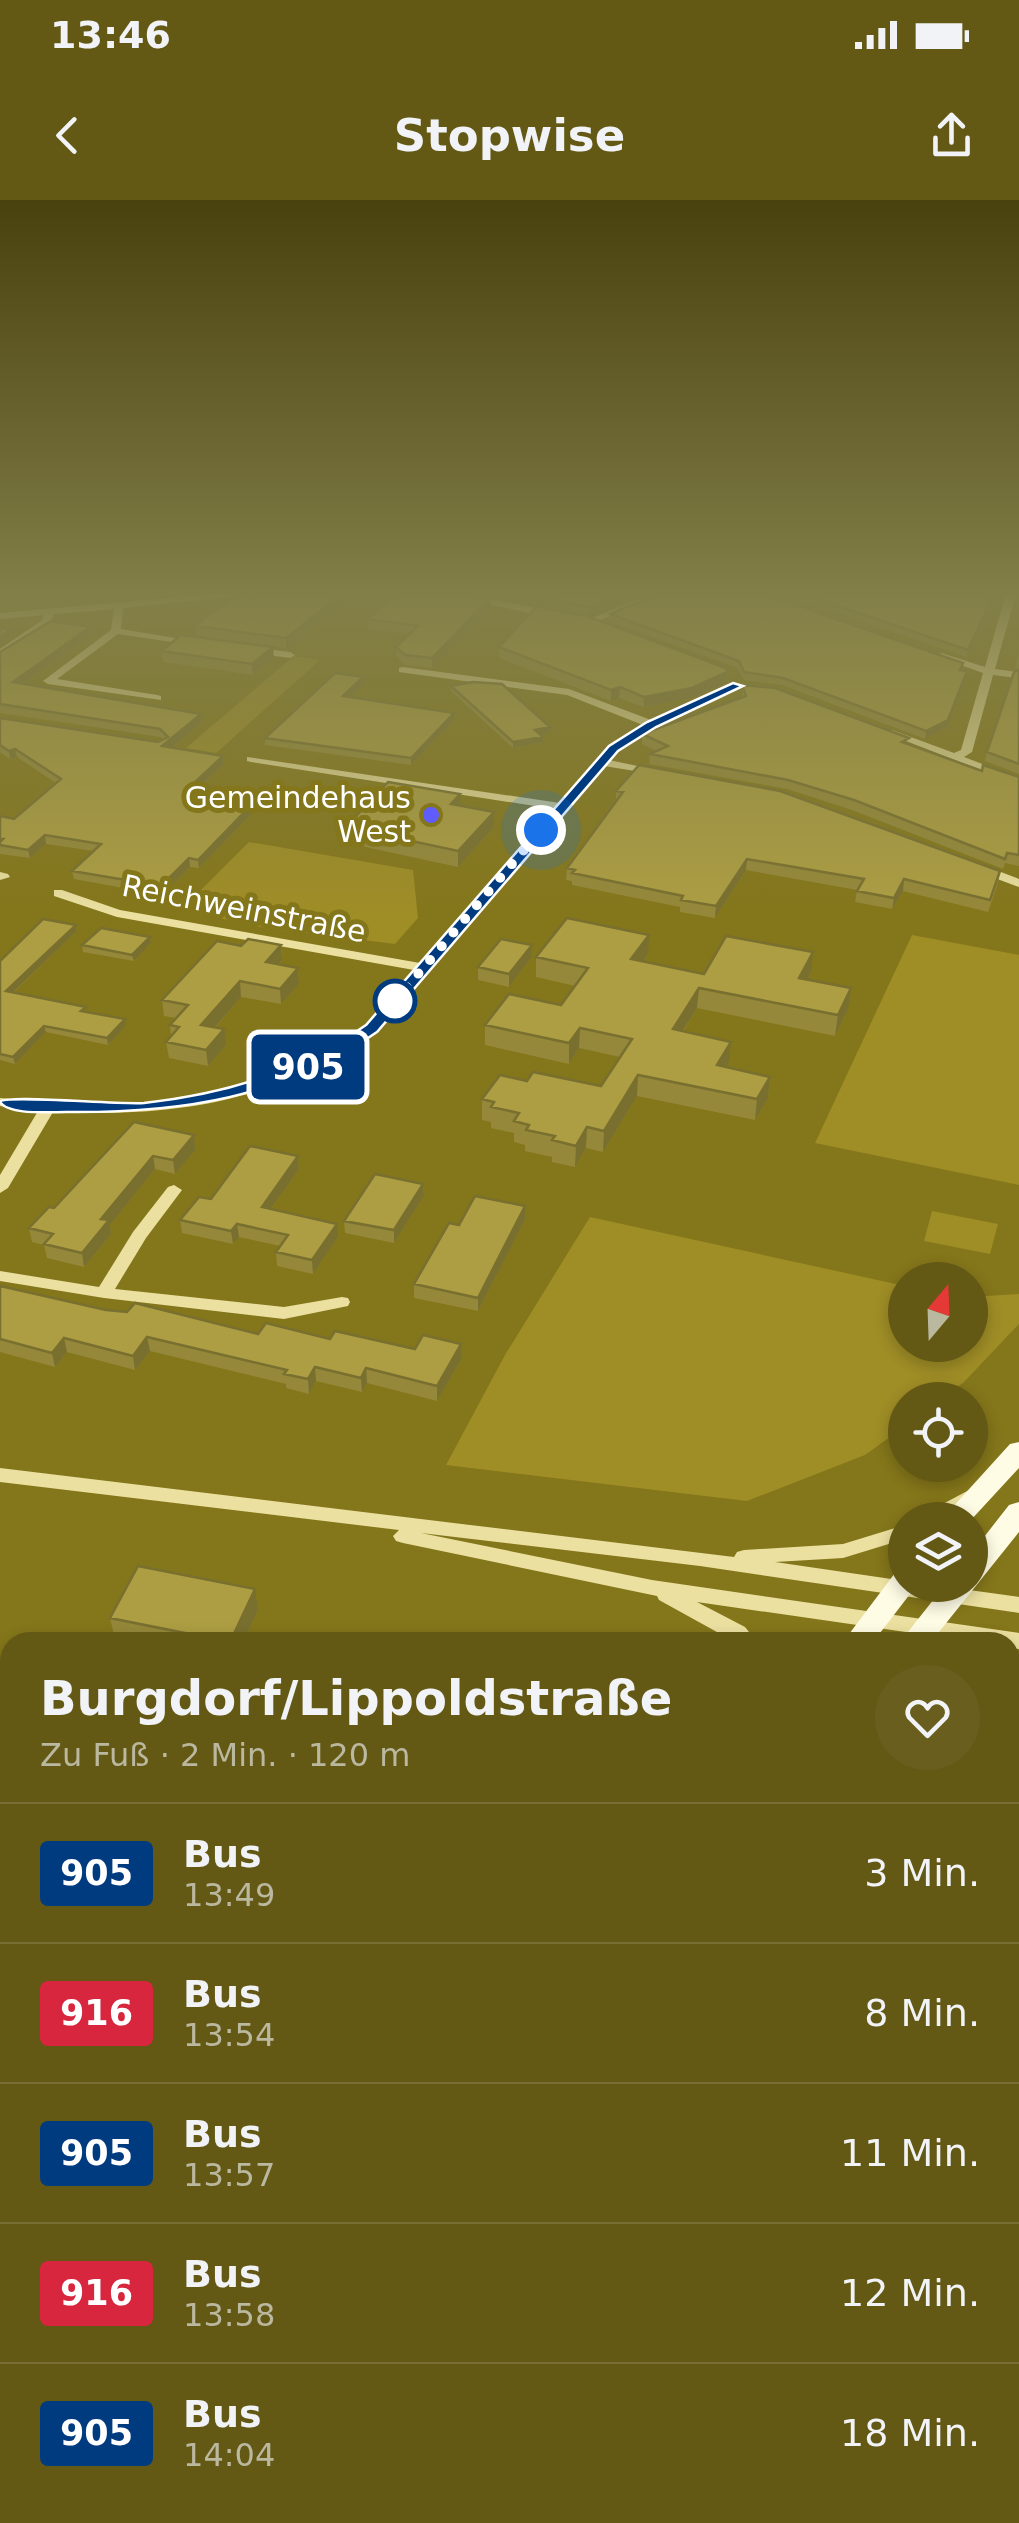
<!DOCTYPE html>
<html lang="de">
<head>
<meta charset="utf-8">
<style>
	:root { --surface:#635814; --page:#695e1d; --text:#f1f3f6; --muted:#bbb8a0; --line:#776e34 }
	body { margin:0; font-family:"DejaVu Sans",sans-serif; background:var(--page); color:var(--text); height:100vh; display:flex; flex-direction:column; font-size:38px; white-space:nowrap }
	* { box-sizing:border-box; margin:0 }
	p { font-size:32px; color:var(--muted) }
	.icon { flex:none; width:55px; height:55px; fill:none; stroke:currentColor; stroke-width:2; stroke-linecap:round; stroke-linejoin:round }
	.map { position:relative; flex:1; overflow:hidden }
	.panel { position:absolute; left:0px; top:1432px; width:1020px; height:892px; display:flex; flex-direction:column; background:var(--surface); border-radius:30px 30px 0 0; box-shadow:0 5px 15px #0003 }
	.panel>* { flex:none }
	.badge { padding:0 20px; border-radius:8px; font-size:35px; line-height:65px }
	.needle { width:65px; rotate:19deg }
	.fabs { position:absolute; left:888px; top:1062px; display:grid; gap:20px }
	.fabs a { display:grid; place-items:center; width:100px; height:100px; border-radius:50%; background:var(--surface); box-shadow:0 5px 15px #0003; font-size:50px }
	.you { position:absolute; width:50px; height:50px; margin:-25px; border:8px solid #fff; border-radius:50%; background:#1a73e8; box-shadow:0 0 0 15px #1a73e833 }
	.map>.badge { position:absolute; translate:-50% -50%; box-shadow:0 0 0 5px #fff }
	.round { display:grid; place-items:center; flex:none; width:105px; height:105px; border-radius:52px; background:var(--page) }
	.overview { display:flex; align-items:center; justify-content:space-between; height:170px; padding:0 40px }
	h1 { font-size:48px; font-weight:700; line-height:75px }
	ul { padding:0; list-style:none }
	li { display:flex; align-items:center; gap:30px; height:140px; padding:0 40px; border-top:2px solid var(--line) }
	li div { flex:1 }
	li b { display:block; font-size:38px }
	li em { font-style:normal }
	li .badge { min-width:110px; font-weight:700; text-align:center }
	.status { display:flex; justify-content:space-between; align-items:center; height:70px; padding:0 50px; background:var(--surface); direction:ltr }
	.status svg { height:28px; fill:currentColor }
	header { display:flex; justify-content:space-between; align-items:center; height:130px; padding:0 40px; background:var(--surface); font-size:45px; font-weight:700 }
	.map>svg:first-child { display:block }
	.green { fill:#9f8d26 }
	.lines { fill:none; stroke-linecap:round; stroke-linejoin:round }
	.stream-far1 { stroke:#eddf93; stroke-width:10 }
	.stream { stroke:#eddf93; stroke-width:14 }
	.minor { fill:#ebe0a0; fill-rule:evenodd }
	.major { fill:#fffce5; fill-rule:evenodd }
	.wall { fill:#95883a }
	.shaded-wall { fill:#796f2f }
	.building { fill:#ad9e43; stroke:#796f2f; stroke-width:2.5 }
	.line { fill:#003b80; stroke:#fff; stroke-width:2.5 }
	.walk { stroke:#fff; stroke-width:10; stroke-dasharray:0 18 }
	.poi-dot { fill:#5f5cfd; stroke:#84761a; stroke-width:4 }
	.stop-dot { fill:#fff; stroke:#003b80; stroke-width:5 }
	.labels { text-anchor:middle; stroke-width:10; stroke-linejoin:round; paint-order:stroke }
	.far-poi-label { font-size:30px; fill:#fff; stroke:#84761a; text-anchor:end }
	.far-street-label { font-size:30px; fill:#fff; stroke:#84761a }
</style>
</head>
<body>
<div class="status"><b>13:46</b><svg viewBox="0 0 49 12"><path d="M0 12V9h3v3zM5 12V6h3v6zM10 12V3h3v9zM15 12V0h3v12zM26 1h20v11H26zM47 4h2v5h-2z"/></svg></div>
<header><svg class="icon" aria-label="back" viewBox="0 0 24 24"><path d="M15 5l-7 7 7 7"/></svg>Stopwise<svg class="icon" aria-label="share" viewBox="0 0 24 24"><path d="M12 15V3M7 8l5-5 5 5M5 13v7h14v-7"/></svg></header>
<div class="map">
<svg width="1019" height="2323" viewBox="0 0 1019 2323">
	<rect width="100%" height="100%" fill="#84761a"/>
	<path class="green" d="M 294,456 L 320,460 L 216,553 L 186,548 Z
		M 249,642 L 413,670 L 418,718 L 395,744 L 265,728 L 181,710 Z
		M 912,735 L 1019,755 L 1019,985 L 815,943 Z
		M 932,1011 L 998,1024 L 990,1054 L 924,1041 Z
		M 590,1017 L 905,1086 L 905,1145 L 970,1145 L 970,1097 L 1019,1094 L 1019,1124 L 964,1182 L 940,1200 L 905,1200 L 905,1226 L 865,1255 L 747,1301 L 446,1265 L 505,1155 Z"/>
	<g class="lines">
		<path class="stream-far1" d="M 657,1439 L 660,1442"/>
		<path class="stream" d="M 75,2323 L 81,2315"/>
		<path class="minor" d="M 257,390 L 297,390 L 123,408 L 121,429 L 204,443 L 199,446 L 118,434 L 57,479 L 157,495 L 161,496 L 161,500 L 48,484 L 43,481 L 111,430 L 114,409 L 54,414 L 48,425 L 0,457 L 0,449 L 41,421 L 44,415 L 0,419 L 0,413 Z
			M 660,390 L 674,390 L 593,423 L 585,421 Z
			M 1007,390 L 1017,390 L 995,469 L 1019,472 L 1019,478 L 993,475 L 972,552 L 964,557 L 1019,578 L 1019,585 L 883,532 L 892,530 L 954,553 L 961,550 L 983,473 L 936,456 L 941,453 L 985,467 Z
			M 467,394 L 554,412 L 559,415 L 554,418 L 464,399 L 464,395 Z
			M 249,447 L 290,452 L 295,455 L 290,458 L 245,452 L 245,448 Z
			M 403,467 L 569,489 L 651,520 L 733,484 L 742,486 C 701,514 644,520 609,560 L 666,572 L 660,575 L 604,566 L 376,831 C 273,903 176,917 53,912 L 8,988 L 0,993 L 0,975 L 38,911 L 0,906 L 0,898 C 125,911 258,907 362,828 C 382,813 398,789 414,770 L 117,717 L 54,696 L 54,690 L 62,690 L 120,710 L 420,763 L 554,609 L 251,562 L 247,561 L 247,557 L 560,603 L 609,547 L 643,525 L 567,495 L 399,472 L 399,468 Z
			M 980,664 L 1019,679 L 1019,687 L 976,671 L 976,665 Z
			M 0,672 L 8,674 L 10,677 L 0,680 Z
			M 174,985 L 182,990 L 146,1038 L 115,1089 L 284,1107 L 342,1097 L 348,1098 L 350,1102 L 348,1106 L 284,1119 L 104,1098 L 0,1081 L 0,1071 L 99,1087 L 133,1032 L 168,987 Z
			M 0,1268 L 734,1357 L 737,1352 L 744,1350 L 843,1344 L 905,1325 L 905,1339 L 843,1358 L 775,1362 L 905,1381 L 905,1385 L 933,1385 L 1019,1397 L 1019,1413 L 700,1366 L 421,1333 L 652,1380 L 1019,1433 L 1019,1449 L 1010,1448 L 1010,1442 L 975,1442 L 697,1402 L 745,1427 L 757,1442 L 735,1442 L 659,1400 L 657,1396 L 403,1343 L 396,1341 L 393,1336 L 399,1330 L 0,1282 Z
			M 971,1289 L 978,1291 L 980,1296 L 978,1301 L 944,1320 L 919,1320 L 922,1315 Z
			M 1019,1914 L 1019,1941 L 1010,1944 L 1010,1917 Z
			M 0,2277 L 10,2281 L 10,2316 L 0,2312 Z
			M 783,2315 L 814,2315 L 810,2323 L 779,2323 Z"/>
		<path class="major" d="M 1019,1242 L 1019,1268 L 970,1321 L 941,1320 L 1010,1244 Z
			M 1019,1302 L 1019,1332 L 931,1442 L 900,1442 L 945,1385 L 970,1385 L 970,1355 L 1009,1305 Z
			M 905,1370 L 905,1385 L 917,1385 L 873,1442 L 843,1442 L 895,1373 Z
			M 1019,1475 L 1019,1499 L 1010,1502 L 1010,1478 Z
			M 161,2315 L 207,2315 L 204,2323 L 158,2323 Z"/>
	</g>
	<path class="wall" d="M 242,390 L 360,390 L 286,448 L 197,436 L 195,426 Z
		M 389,390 L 435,390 L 490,408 L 432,468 L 405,465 L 396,456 L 396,447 L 409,434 L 369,429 L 368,419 L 394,396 Z
		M 469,390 L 507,390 L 501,397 Z
		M 554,390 L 649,390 L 589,414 L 546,406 L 546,399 Z
		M 769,390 L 996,390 L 995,397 L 967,457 Z
		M 610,414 L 962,471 L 966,479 L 947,527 L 925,539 L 782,485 L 744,480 L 738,468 L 609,421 Z
		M 91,435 L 23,484 L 201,514 L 202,522 L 171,548 L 223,556 L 224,564 L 202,585 L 261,595 L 262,603 L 199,668 L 190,667 L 162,695 L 74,679 L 72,671 L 94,651 L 46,644 L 30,658 L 0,654 L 0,616 L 14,619 L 56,583 L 17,557 L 10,559 L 0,552 L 0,518 L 158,542 L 163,540 L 161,537 L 0,513 L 0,452 Z
		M 499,447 L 727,472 L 726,483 L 691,498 L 644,507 L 619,498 L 611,501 L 499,458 Z
		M 161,451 L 274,458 L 253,475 L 163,462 Z
		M 1019,451 L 1019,469 L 1015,468 Z
		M 1019,470 L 1019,574 L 985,561 L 987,552 Z
		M 364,484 L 350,497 L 454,513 L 454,520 L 411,565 L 265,545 L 265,538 Z
		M 742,485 L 982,571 L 1019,577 L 1019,666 L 1005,663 L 1003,669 L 852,610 L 787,589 L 649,564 L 650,554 L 657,551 L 642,544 L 642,534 L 742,498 Z
		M 451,486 L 550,533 L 541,535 L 543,537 L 543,542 L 513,548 L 451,491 Z
		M 616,591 L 1000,671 L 998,683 L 988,712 L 903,691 L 892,709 L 855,702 L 857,690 L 746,670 L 715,718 L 680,712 L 680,707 L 572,685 L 572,681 L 566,680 L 567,668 L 616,602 Z
		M 461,606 L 494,627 L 458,667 L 347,643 L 346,627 Z
		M 76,725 L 77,731 L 13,793 L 86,812 L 126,826 L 108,845 L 46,832 L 15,864 L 0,860 L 0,761 Z
		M 150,737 L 151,743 L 134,761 L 83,752 L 82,745 Z
		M 281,745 L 282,760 L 279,765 L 298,768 L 299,784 L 281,804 L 241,797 L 215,828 L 226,845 L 208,866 L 169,858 L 166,842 L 171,837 L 170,825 L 176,818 L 164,816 L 162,800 L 241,746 Z
		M 648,754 L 643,762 L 704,774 L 811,772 L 807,780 L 848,809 L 835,836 L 697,808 L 683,832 L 729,862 L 726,867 L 770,877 L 768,898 L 755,920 L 637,896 L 603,952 L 586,948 L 575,967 L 552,962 L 552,957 L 525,951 L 525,945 L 514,942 L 514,933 L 491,928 L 491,922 L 482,920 L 482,899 L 527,881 L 601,886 L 620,857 L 579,848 L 569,864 L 485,845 L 485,825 L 561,805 L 575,786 L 536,777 L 536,757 Z
		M 531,758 L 509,787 L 478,780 L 478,767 Z
		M 194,935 L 196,949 L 175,974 L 155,969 L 110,1025 L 111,1034 L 84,1067 L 47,1058 L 44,1045 L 32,1042 L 29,1028 L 54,1008 Z
		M 298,956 L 299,969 L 271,1009 L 338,1037 L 313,1074 L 277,1066 L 276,1052 L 280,1046 L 239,1037 L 233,1044 L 182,1033 L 180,1020 L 211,999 Z
		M 423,984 L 424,996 L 394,1043 L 345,1033 L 344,1021 Z
		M 525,1006 L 525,1020 L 478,1111 L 414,1098 L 414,1084 L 459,1025 Z
		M 0,1086 L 106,1110 L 258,1134 L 330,1139 L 415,1149 L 462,1158 L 437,1201 L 367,1183 L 362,1192 L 316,1181 L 309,1194 L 286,1188 L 286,1184 L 150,1151 L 135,1170 L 67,1152 L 55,1167 L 0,1152 Z
		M 258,1410 L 243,1442 L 134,1442 L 115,1439 L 110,1418 Z
		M 1010,2107 L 1019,2112 L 1019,2220 L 1010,2214 Z"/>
	<path class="shaded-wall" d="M 347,390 L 360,390 L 286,448 L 286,438 Z
		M 632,390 L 649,390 L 589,414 L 589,407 Z
		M 996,390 L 995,397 L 967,457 L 968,450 Z
		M 490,398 L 490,408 L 432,468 L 432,458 Z
		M 90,427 L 91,435 L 14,490 L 13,482 Z
		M 9,430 L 10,437 L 0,446 L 0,437 Z
		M 273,447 L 274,458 L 253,475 L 252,464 Z
		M 967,471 L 966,479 L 947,527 L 925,539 L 926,531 Z
		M 727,472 L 726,483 L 691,498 L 644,507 L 644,497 Z
		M 363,477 L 364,484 L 344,503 L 343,496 Z
		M 620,487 L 619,498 L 611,501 L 611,490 Z
		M 454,513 L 454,520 L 411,565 L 411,558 Z
		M 201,514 L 202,522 L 163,555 L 162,546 Z
		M 550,527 L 550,533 L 535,536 L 535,530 Z
		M 543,537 L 543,542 L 513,548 L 513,542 Z
		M 15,549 L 17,557 L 10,559 L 9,551 Z
		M 223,556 L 224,564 L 194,592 L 193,584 Z
		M 460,594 L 461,609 L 451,604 Z
		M 261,595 L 262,603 L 199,668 L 198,660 Z
		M 494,612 L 494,627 L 458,667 L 458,651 Z
		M 45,635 L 46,644 L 30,658 L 28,650 Z
		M 189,658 L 190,667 L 162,695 L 161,686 Z
		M 747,659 L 746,670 L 715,718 L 716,706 Z
		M 904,679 L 903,691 L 892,709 L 894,698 Z
		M 76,725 L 77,731 L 7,798 L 6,791 Z
		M 649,735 L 648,754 L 630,780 L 631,759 Z
		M 150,737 L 151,743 L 134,761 L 132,755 Z
		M 281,745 L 282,760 L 267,778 L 266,762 Z
		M 532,745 L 531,758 L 509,787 L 509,774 Z
		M 813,752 L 811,772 L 797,799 L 799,778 Z
		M 298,768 L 299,784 L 281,804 L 280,789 Z
		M 240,781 L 241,797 L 203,841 L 201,825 Z
		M 699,788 L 697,808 L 671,850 L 673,829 Z
		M 851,788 L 848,809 L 835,836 L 838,815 Z
		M 125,819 L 126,826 L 108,845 L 107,838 Z
		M 44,826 L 46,832 L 15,864 L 13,857 Z
		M 580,828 L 579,848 L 569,864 L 569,843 Z
		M 224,829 L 226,845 L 208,866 L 206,850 Z
		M 731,842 L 729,862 L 715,886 L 717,865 Z
		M 638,875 L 637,896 L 603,952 L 604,931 Z
		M 770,877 L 768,898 L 755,920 L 757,899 Z
		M 587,927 L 586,948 L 575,967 L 576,946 Z
		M 194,935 L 196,949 L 175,974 L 173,960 Z
		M 153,956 L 155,969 L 110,1025 L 111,1034 L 84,1067 L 82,1053 L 101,1019 Z
		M 298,956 L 299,969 L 263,1020 L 262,1007 Z
		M 423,984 L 424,996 L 394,1043 L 394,1030 Z
		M 525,1006 L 525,1020 L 478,1111 L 478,1098 Z
		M 237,1024 L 239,1037 L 233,1044 L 231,1031 Z
		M 337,1024 L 338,1037 L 313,1074 L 312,1060 Z
		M 147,1137 L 150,1151 L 135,1170 L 133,1156 Z
		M 64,1138 L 67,1152 L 55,1167 L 52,1153 Z
		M 461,1144 L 462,1158 L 437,1201 L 437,1186 Z
		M 315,1167 L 316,1181 L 309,1194 L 308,1179 Z
		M 366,1168 L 367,1183 L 362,1192 L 361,1178 Z
		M 255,1389 L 258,1410 L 243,1442 L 230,1442 Z"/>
	<path class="building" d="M 242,390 L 347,390 L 286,438 L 195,426 Z
		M 397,390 L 435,390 L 490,398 L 432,458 L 405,455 L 396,447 L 418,426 L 368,419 L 398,392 Z
		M 554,390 L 632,390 L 589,407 L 546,399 Z
		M 667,390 L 751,390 L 963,463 L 960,470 L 967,471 L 948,520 L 926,531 L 783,478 L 744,472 L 739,461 L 610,414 Z
		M 790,390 L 996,390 L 968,450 Z
		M 536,407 L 587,416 L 726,468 L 727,472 L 692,488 L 644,497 L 620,487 L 611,490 L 499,447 Z
		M 51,421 L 90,427 L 13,482 L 201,514 L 162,546 L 223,556 L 193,584 L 261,595 L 198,660 L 189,658 L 161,686 L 72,671 L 101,644 L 45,635 L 28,650 L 0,645 L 0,642 L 3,639 L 0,639 L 0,616 L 14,619 L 61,579 L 15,549 L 9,551 L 0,545 L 0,518 L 158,542 L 168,537 L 160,529 L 0,504 L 0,452 Z
		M 0,428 L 9,430 L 0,437 Z
		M 181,435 L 273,447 L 252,464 L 161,451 Z
		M 1019,470 L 1019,564 L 987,552 L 1014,472 Z
		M 335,473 L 363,477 L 343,496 L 454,513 L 411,558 L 265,538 Z
		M 473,482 L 502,484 L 550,527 L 535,530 L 543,537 L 513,542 L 451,486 Z
		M 742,485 L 775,488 L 909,538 L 902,542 L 982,571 L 983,565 L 1019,577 L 1019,655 L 1007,653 L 1005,659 L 854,600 L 788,580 L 650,554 L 668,546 L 642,534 L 746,496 Z
		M 639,565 L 780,591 L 1000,671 L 990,700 L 904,679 L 894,698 L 857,691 L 864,679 L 747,659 L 716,706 L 681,700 L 683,696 L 572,673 L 575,670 L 567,668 L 623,592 L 616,591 Z
		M 388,582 L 460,594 L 451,604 L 494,612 L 458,651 L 346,627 Z
		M 567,718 L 649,735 L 631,759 L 704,774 L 726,736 L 813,752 L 799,778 L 851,788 L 838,815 L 699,788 L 673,829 L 731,842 L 717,865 L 770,877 L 757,899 L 638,875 L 604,931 L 587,927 L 576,946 L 552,940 L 555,936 L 526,930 L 529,925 L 514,921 L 519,913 L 491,907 L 494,902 L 482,899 L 500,875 L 527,881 L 533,872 L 601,886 L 632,839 L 580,828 L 569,843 L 485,825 L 509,794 L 561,805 L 588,768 L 536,757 Z
		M 43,719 L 76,725 L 6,791 L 86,807 L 81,811 L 125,819 L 107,838 L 44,826 L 13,857 L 0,854 L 0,761 Z
		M 101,728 L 150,737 L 132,755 L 82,745 Z
		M 248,739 L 281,745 L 266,762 L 298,768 L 280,789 L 240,781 L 201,825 L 224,829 L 206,850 L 166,842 L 179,827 L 170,825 L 188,805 L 162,800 L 217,741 L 241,746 Z
		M 501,739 L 532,745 L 509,774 L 478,767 Z
		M 134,922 L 194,935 L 173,960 L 153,956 L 101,1019 L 109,1020 L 82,1053 L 44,1044 L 53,1034 L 29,1028 L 49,1007 L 54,1008 Z
		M 250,946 L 298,956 L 262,1007 L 337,1024 L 312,1060 L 276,1052 L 288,1035 L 237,1024 L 231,1031 L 180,1020 L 199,997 L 211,999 Z
		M 375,974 L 423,984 L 394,1030 L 344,1021 Z
		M 475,996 L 525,1006 L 478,1098 L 414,1084 L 449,1023 L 459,1025 Z
		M 0,1086 L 106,1110 L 127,1112 L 135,1103 L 258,1134 L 266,1123 L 330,1139 L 335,1131 L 415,1149 L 423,1135 L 461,1144 L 437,1186 L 366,1168 L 361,1178 L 315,1167 L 308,1179 L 284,1174 L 287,1170 L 147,1137 L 133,1156 L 64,1138 L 52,1153 L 0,1139 Z
		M 138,1366 L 255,1389 L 230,1442 L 110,1418 Z
		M 1010,2107 L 1019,2112 L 1019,2205 L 1010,2199 Z
		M 1019,2292 L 1019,2323 L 882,2323 L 885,2315 L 1010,2315 L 1010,2306 L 1012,2308 Z"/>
	<linearGradient id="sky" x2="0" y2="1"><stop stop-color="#49410e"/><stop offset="0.55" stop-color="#827f49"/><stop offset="1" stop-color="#827f49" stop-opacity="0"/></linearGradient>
	<rect width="1019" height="715" fill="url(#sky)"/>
	<path class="line" d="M 733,483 L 743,486 L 656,527 L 618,551 L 377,832 C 282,898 181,913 67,912 C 46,912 8,915 0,902 C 3,894 117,905 144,903 C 225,894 299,872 366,825 L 609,546 L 647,522 Z"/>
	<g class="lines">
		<path class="walk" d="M 395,801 L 541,630"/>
	</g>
	<circle class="poi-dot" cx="431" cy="615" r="10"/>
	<circle class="stop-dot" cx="395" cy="801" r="20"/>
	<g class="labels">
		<g class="far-poi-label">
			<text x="411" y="608">Gemeindehaus<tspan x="411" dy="34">West</tspan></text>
		</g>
		<g class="far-street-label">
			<text transform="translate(244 709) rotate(11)" y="10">Reichweinstraße</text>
		</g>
	</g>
</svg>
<div class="fabs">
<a><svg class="needle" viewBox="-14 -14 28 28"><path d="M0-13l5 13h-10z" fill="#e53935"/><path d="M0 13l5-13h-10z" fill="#bbb8a0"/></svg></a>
<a><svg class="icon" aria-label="locate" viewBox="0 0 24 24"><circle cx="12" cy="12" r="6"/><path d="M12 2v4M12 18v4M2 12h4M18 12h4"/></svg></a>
<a><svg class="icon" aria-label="layers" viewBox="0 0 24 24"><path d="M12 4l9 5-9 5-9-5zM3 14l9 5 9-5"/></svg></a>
</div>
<div class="you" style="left:541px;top:630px"></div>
<b class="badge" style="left:308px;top:867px;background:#003b80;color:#fff">905</b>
<section class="panel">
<div class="overview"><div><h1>Burgdorf/Lippoldstraße</h1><p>Zu Fuß · 2 Min. · 120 m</p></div><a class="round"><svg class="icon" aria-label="heart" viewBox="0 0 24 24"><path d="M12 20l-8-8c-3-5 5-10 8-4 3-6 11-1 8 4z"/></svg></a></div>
<ul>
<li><span class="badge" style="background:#003b80;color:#fff">905</span><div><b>Bus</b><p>13:49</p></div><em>3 Min.</em></li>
<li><span class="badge" style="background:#d7263d;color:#fff">916</span><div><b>Bus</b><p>13:54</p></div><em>8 Min.</em></li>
<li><span class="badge" style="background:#003b80;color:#fff">905</span><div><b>Bus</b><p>13:57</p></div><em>11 Min.</em></li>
<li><span class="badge" style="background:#d7263d;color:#fff">916</span><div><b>Bus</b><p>13:58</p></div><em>12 Min.</em></li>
<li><span class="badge" style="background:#003b80;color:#fff">905</span><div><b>Bus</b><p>14:04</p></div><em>18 Min.</em></li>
</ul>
</section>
</div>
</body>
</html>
